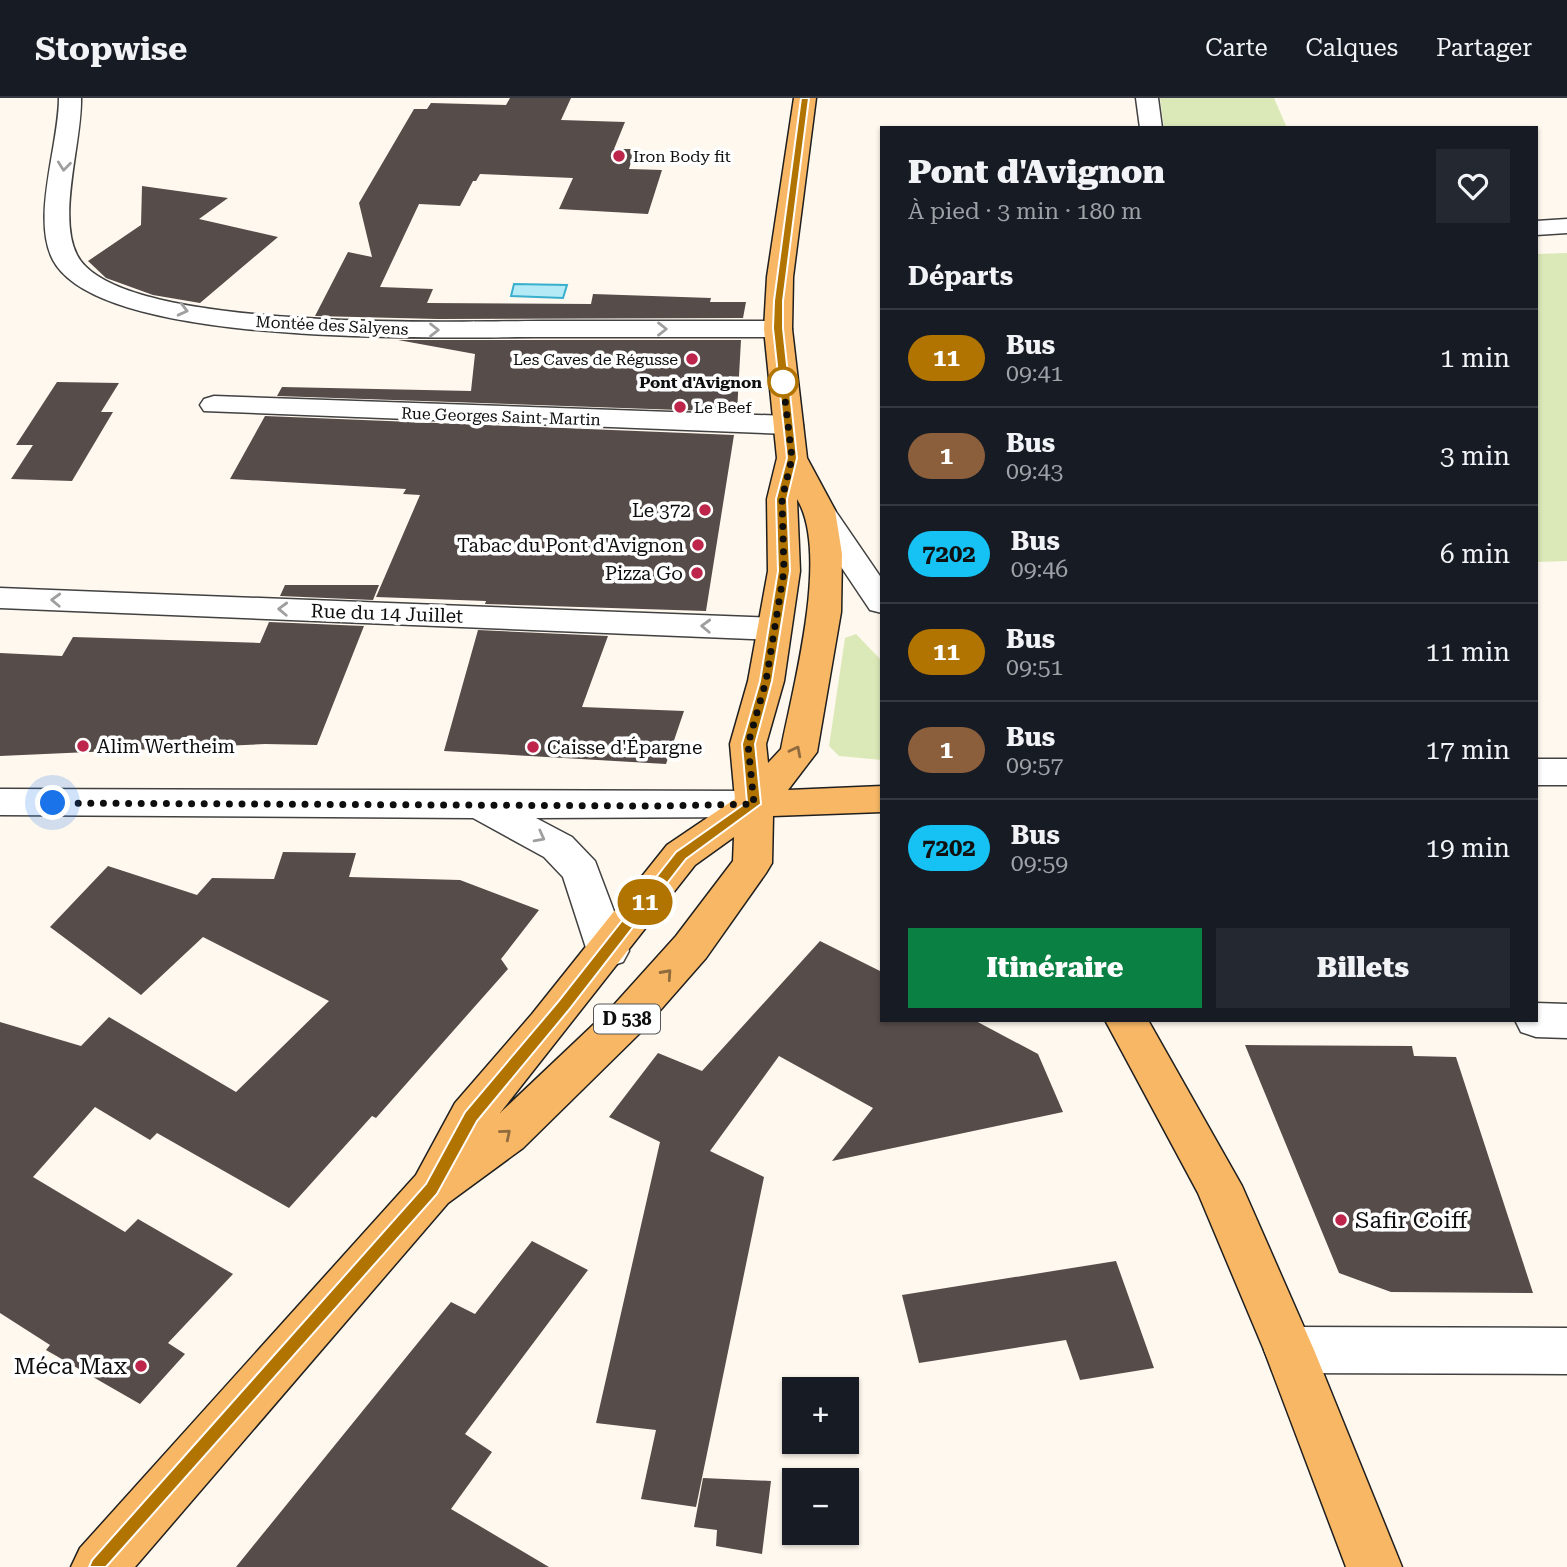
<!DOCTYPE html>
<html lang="fr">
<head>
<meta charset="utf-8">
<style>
	:root { --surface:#171b24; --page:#242831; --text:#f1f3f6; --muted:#9ea1a6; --line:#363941; --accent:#0b8043 }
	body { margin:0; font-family:"Roboto Serif",serif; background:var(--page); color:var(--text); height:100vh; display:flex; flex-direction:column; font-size:26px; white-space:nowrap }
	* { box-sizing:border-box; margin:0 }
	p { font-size:23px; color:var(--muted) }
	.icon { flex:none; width:38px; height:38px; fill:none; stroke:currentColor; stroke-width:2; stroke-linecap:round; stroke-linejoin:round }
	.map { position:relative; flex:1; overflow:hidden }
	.drawer { position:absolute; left:880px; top:28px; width:658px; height:896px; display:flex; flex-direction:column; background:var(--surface); border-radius:0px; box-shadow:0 2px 5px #0004 }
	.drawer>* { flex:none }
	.badge { padding:0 14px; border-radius:23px; font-size:24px; line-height:46px }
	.buttons { position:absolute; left:782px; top:1279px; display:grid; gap:14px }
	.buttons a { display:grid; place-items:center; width:77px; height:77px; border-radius:0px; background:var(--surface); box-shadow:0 2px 5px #0004; font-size:35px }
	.you { position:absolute; width:35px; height:35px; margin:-18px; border:5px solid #fff; border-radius:50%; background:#1a73e8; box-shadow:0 0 0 10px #1a73e833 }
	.map>.badge { position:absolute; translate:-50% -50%; box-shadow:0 0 0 4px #fff }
	h2 { padding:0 28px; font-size:26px; line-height:63px }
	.round { display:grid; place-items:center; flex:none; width:74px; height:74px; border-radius:0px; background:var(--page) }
	.headline { display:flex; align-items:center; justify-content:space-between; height:119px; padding:0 28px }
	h1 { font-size:33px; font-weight:800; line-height:52px }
	.action { display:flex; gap:14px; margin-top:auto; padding:14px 28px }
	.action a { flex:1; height:80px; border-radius:0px; background:var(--accent); color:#fff; font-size:28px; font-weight:800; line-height:80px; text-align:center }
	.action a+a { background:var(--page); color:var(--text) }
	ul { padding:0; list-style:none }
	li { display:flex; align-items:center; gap:21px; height:98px; padding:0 28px; border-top:2px solid var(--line) }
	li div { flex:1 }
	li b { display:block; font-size:26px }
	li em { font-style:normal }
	li .badge { min-width:77px; font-weight:700; text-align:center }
	header { display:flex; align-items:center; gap:42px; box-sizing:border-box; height:98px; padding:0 35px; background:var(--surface); border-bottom:2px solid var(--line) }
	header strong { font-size:33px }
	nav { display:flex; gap:38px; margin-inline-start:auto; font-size:24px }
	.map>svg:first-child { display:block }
	.green { fill:#dbe9b8 }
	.water { fill:#b3eaf6; stroke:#3aafcd; stroke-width:2 }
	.building { fill:#564c4a }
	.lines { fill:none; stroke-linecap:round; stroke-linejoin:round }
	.minor-casing { stroke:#414141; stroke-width:3 }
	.major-casing { stroke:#1f1f1f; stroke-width:3 }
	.minor { fill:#fff; fill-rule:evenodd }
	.major { fill:#f8b765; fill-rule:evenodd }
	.oneway { stroke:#9f9f9f }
	.oneway2 { stroke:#8f6b3e }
	.line { fill:#b27400; stroke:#fff; stroke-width:2 }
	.walk { stroke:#0e0e0e; stroke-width:7; stroke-dasharray:0 12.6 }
	.poi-dot { fill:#be254b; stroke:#fff; stroke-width:2.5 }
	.stop-dot { fill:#fff; stroke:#b27400; stroke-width:3.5 }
	.labels { text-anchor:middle; stroke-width:7; stroke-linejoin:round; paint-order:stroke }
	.far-poi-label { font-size:16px; fill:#0e0e0e; stroke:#fff; text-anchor:start }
	.far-street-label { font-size:16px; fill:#0e0e0e; stroke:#fff }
	.far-stop-label { font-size:16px; font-weight:bold; fill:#0e0e0e; stroke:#fff; text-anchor:end }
	.shield { fill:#fff; stroke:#565656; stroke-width:2 }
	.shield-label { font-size:18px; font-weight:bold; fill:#0e0e0e }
	.poi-label { font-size:19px; fill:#0e0e0e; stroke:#fff; text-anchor:end }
	.street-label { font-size:19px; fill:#0e0e0e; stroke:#fff }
	.near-poi-label { font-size:23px; fill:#0e0e0e; stroke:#fff; text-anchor:start }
</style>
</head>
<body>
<header>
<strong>Stopwise</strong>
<nav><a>Carte</a><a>Calques</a><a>Partager</a></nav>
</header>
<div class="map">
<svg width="1567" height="1469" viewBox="0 0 1567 1469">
	<rect width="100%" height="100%" fill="#fff8ee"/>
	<path class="green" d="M 1160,0 L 1274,0 L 1287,30 L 1164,30 Z
		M 1567,155 L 1567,463 L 1537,464 L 1537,156 Z
		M 856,536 L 882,563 L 882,662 L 839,658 L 829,648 L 845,540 Z"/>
	<path class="water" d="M 514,186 L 567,187 L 563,200 L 511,198 Z"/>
	<path class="building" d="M 510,0 L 571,0 L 561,22 L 625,24 L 614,51 L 635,51 L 629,71 L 662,72 L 648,116 L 559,111 L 573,80 L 480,76 L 476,83 L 473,83 L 460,108 L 419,106 L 380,189 L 433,191 L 427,205 L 591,206 L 593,196 L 711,200 L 710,204 L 746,204 L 743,220 L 438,221 L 315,218 L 348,154 L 372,159 L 359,105 L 414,11 L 427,11 L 431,5 L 506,7 Z
		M 142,88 L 228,100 L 199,121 L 278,139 L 200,205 L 153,197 L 106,180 L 88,163 L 141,127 Z
		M 398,242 L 741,242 L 737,314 L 277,298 L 282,289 L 471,293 L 475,256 Z
		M 57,284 L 119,285 L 101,314 L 113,314 L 72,383 L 11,381 L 33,347 L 16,347 Z
		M 265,318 L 734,337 L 706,513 L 485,506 L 486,503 L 376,499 L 420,397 L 403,396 L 406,391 L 230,381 Z
		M 285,487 L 379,487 L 373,502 L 280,498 Z
		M 269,524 L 364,528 L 317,647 L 265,646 L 0,658 L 0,555 L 62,558 L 73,539 L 260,545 Z
		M 478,532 L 608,538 L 582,609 L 684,613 L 666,666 L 444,653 Z
		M 283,754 L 356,755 L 349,779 L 460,782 L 539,812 L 501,861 L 508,871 L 376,1020 L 372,1018 L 289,1110 L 157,1035 L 150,1042 L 95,1009 L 33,1079 L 125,1134 L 138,1121 L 233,1176 L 168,1245 L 185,1256 L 140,1306 L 46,1252 L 50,1247 L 0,1215 L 0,924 L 81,948 L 109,919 L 236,994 L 329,903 L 203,839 L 141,897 L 50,829 L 108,768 L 197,797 L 212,780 L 274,781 Z
		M 820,843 L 882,874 L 882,922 L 974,922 L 1038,956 L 1063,1014 L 832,1063 L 873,1010 L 779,958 L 710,1053 L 764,1079 L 696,1409 L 641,1401 L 656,1332 L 596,1325 L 660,1044 L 609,1019 L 658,955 L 702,973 Z
		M 1245,947 L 1412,948 L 1414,958 L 1456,959 L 1533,1195 L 1391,1194 L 1339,1175 Z
		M 532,1143 L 588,1172 L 465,1336 L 492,1354 L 451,1411 L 549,1469 L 236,1469 L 451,1204 L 475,1216 Z
		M 1116,1163 L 1154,1270 L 1080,1282 L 1066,1242 L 919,1265 L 902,1197 Z
		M 703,1380 L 771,1383 L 762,1456 L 716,1448 L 717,1432 L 694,1429 Z"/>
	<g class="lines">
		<g class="minor-casing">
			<path id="minor" d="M 59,0 L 81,0 C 82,44 57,118 77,157 C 117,235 457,223 540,223 C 619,223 699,223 778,223 L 788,225 L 792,231 L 788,237 L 778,239 C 697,239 615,239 534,239 C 443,239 100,251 53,162 C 31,120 59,47 59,0 Z
				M 1136,0 L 1158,0 L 1162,30 L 1140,30 Z
				M 1567,121 L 1567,135 L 1536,137 L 1536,123 Z
				M 214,298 L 788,318 L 798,321 L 803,327 L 798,333 L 788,336 L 204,313 L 200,307 L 204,301 Z
				M 819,403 L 830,405 L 882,481 L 882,515 L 870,512 L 803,412 L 808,405 Z
				M 0,490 L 774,520 L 786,524 L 791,531 L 786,538 L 774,542 L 0,510 Z
				M 1536,661 L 1567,661 L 1567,687 L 1536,687 Z
				M 0,691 L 754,693 L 767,697 L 773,706 L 767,715 L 754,719 L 536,720 L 572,739 L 595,763 L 629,853 L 623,864 L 608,869 L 593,864 L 587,853 L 563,779 L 544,759 L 473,720 L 0,717 Z
				M 1536,905 L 1567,906 L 1567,940 L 1536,939 L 1521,934 L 1515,922 L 1536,922 Z
				M 1289,1229 L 1567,1230 L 1567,1276 L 1289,1275 L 1271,1268 L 1264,1252 L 1271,1236 Z"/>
		</g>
		<g class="major-casing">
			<path id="major" d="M 794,0 L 816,0 L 793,179 L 792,231 L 807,360 L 835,412 L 842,456 L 841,514 L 817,654 L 788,692 L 882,688 L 882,714 L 773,718 L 772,765 L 766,775 L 706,860 L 642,933 L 523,1050 L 448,1105 L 135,1469 L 71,1469 L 80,1450 L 416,1077 L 455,1005 L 532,916 L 667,747 L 735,701 L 730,646 L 748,583 L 768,473 L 767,401 L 777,360 L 764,231 L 767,179 ZM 797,401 C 830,455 793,589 781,651 L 768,665 L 766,646 L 784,583 L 800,473 ZM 734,739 L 733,763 L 676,838 L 612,909 L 500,1015 L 695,767 Z
				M 1105,922 L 1148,922 L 1242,1088 L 1314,1252 L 1402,1469 L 1346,1469 L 1264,1252 L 1198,1095 Z"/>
		</g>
		<use href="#minor" class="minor"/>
		<use href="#major" class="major"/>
	</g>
	<defs><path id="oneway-chevron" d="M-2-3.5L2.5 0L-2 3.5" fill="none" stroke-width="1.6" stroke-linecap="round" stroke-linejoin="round" transform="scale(1.75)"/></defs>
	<g class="oneway">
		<use href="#oneway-chevron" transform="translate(64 68) rotate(96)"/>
		<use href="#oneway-chevron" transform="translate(183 212) rotate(14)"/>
		<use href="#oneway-chevron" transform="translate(662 231)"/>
		<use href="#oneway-chevron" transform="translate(434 232)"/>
		<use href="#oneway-chevron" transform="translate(56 502) rotate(-178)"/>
		<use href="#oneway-chevron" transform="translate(283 511) rotate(-178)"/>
		<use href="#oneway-chevron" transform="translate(706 528) rotate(-178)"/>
		<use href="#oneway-chevron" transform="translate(540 739) rotate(28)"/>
	</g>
	<g class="oneway2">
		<use href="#oneway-chevron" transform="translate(796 653) rotate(-63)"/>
		<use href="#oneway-chevron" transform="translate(667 876) rotate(-48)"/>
		<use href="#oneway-chevron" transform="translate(506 1036) rotate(-40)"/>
	</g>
	<path class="line" d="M 801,0 L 809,0 L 783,203 L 783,230 L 797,360 L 787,401 L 790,473 L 772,583 L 755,646 L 761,706 L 686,761 L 568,913 L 477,1023 L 437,1096 L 106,1469 L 89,1469 L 92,1462 L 426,1086 L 465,1014 L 557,905 L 676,754 L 747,704 L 742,646 L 760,583 L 778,473 L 776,401 L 787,360 L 773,230 L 774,203 Z"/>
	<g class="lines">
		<path class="walk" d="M 53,705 L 653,708 L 754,706 L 748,646 L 766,583 L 784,473 L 782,401 L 792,360 L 783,284"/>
	</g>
	<g class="poi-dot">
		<circle cx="619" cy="58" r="7"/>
		<circle cx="692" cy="261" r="7"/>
		<circle cx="680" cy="309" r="7"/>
		<circle cx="705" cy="412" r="7"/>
		<circle cx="698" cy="447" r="7"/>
		<circle cx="697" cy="475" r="7"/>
		<circle cx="83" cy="648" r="7"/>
		<circle cx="533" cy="649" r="7"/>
		<circle cx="1341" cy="1122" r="7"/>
		<circle cx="141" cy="1268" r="7"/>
	</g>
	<circle class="stop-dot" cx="783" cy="284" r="14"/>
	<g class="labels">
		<g class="far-poi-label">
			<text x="633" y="64">Iron Body fit</text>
			<text x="678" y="267" text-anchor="end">Les Caves de Régusse</text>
			<text x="694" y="315">Le Beef</text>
		</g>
		<g class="far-street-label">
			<text transform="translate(332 227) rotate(3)" y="6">Montée des Salyens</text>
			<text transform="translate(501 318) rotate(2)" y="6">Rue Georges Saint-Martin</text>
		</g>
		<g class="far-stop-label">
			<text x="762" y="290">Pont d'Avignon</text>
		</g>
		<rect class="shield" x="594" y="906.5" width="66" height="29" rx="5"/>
		<g class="shield-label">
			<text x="627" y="927">D 538</text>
		</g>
		<g class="poi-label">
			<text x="691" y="419">Le 372</text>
			<text x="684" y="454">Tabac du Pont d'Avignon</text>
			<text x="683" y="482">Pizza Go</text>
			<text x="97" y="655" text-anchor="start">Alim Wertheim</text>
			<text x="547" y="656" text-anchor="start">Caisse d'Épargne</text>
		</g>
		<g class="street-label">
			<text transform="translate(387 515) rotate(2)" y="7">Rue du 14 Juillet</text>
		</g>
		<g class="near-poi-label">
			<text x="1355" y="1130">Safir Coiff</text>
			<text x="127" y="1276" text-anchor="end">Méca Max</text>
		</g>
	</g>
</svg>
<div class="buttons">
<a>+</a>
<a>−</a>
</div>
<div class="you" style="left:53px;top:705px"></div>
<b class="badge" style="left:645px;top:804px;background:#b27400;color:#fff">11</b>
<section class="drawer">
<div class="headline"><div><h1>Pont d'Avignon</h1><p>À pied · 3 min · 180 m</p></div><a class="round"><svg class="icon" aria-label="heart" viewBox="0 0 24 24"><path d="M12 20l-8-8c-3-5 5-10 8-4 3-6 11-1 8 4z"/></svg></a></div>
<h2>Départs</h2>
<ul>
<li><span class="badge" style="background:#b27400;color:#fff">11</span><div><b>Bus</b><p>09:41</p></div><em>1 min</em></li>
<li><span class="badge" style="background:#8b5e3c;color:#fff">1</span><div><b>Bus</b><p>09:43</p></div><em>3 min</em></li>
<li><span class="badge" style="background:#16c1f3;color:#111">7202</span><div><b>Bus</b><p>09:46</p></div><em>6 min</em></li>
<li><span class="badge" style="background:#b27400;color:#fff">11</span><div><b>Bus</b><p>09:51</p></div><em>11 min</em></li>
<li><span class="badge" style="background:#8b5e3c;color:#fff">1</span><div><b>Bus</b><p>09:57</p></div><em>17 min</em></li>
<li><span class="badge" style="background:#16c1f3;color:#111">7202</span><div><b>Bus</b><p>09:59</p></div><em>19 min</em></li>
</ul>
<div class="action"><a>Itinéraire</a><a>Billets</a></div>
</section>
</div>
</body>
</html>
